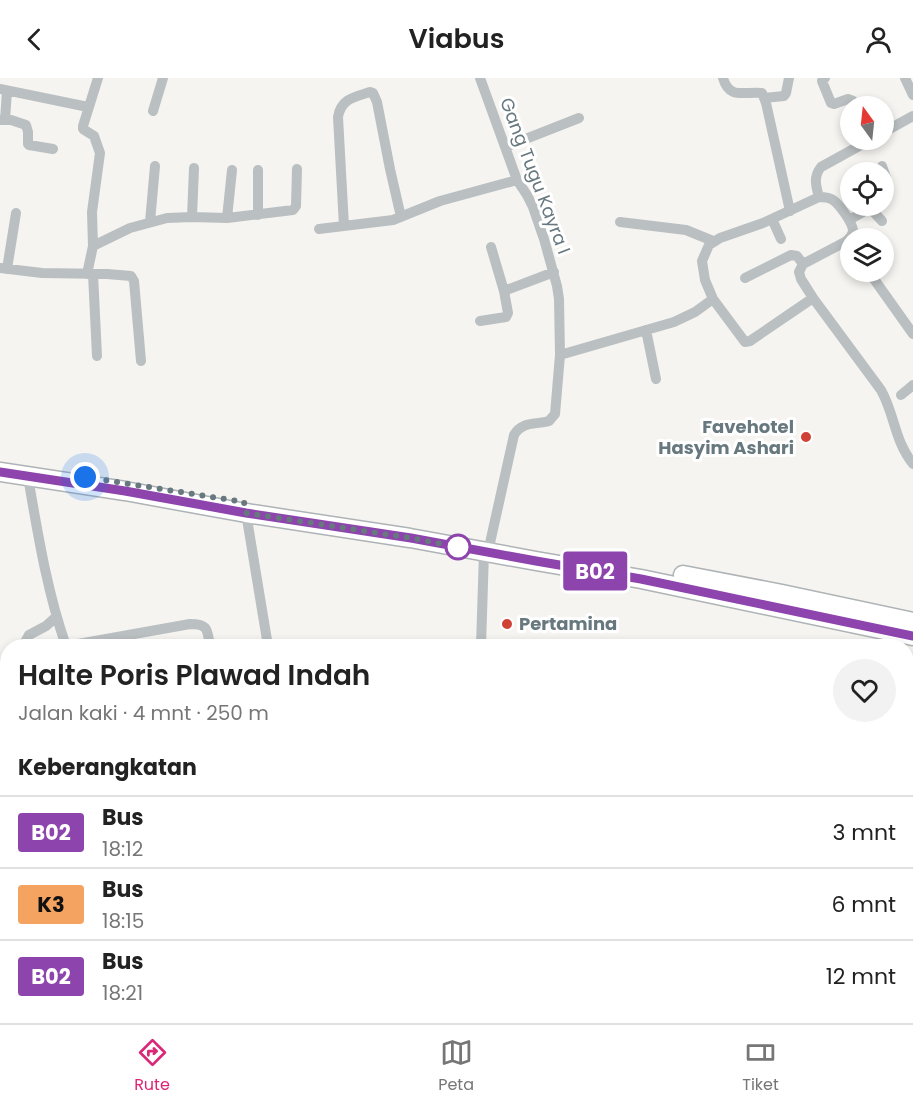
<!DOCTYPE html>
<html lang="id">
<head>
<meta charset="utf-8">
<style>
	:root { --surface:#fff; --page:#f2f2f2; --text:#222; --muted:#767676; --line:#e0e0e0; --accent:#db2777 }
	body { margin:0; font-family:Poppins,sans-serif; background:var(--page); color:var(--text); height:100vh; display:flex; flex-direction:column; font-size:22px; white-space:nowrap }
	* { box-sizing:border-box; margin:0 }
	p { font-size:20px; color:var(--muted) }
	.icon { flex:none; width:33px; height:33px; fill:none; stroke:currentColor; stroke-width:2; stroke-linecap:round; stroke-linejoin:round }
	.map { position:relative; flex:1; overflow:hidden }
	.sheet { position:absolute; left:0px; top:561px; width:914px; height:384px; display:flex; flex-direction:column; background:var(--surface); border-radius:24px 24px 0 0; box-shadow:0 3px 9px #0003 }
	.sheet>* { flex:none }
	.badge { padding:0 12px; border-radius:4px; font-size:21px; line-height:39px }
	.needle { width:39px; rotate:345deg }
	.tools { position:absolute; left:840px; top:18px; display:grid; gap:12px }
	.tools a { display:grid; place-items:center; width:54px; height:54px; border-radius:50%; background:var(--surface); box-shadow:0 3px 9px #0003; font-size:30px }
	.you { position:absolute; width:30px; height:30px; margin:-15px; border:4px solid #fff; border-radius:50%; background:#1a73e8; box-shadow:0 0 0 9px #1a73e833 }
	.map>.badge { position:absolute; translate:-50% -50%; box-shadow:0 0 0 3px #fff }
	h2 { padding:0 18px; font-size:22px; line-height:54px }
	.round { display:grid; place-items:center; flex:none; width:63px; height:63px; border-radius:32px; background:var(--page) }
	.head { display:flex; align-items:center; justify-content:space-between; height:102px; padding:0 18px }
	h1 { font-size:28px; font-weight:600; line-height:45px }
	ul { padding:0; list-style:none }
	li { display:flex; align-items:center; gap:18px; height:72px; padding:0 18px; border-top:2px solid var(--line) }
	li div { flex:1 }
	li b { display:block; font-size:22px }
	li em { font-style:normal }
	li .badge { min-width:66px; font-weight:700; text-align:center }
	header { display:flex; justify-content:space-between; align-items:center; height:78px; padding:0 18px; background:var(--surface); font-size:27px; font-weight:600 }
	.menu { display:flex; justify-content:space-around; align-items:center; height:84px; border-top:2px solid var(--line); background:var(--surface); font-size:16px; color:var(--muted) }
	.menu a { display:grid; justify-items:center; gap:3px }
	.menu .selected { color:var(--accent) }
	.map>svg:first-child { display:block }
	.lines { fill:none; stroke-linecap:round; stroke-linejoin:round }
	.major-casing { stroke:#aeb3b5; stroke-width:21 }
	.minor { stroke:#babfc1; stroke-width:10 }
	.major { stroke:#fff; stroke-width:18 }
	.line-casing { stroke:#fff; stroke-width:14 }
	.line { stroke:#8e44ad; stroke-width:9 }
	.walk { stroke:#67787f; stroke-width:6; stroke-dasharray:0 10.8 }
	.poi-dot { fill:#d04236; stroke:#fff; stroke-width:2 }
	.stop-dot { fill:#fff; stroke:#8e44ad; stroke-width:3 }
	.labels { text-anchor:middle; stroke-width:6; stroke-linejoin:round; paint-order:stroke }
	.street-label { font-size:18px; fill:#67787f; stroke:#fff }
	.poi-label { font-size:18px; font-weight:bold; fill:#67787f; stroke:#fff; text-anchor:end }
</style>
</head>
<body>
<header><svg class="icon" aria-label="back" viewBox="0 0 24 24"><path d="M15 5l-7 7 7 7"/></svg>Viabus<svg class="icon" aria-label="person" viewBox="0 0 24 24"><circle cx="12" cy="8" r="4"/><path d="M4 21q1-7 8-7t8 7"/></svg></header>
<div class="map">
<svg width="913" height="945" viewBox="0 0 913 945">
	<rect width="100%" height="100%" fill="#f5f4f1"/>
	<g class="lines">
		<g class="major-casing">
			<path id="major" d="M 0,394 L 125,413 L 246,435 L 410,460 L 536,483 L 641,501 L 913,558
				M 683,497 L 782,516 L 913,544"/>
		</g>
		<path class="minor" d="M 480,0 L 517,102 L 527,117 L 533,129 L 544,161 L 557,208 L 559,221 L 560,277 L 555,336 L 549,343 C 535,347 522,343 514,357 L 490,465
			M 723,0 C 729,22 745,13 762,15 L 766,25 L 790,133
			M 825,0 L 822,3 L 831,25 L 834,26 L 848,21 L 853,23 L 856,28
			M 905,0 L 913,17
			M 0,11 L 88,29
			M 764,20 L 784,18 L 786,15 L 789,0
			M 153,33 L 163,0
			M 0,42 L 11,42 L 26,47 L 28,54 L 28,66 L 29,67 L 53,71
			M 5,42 L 7,13
			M 884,54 L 913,38
			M 505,69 L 579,40
			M 882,88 C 886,101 892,109 884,121
			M 819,119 C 816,108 813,99 821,89 L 870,62
			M 870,130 L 882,143
			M 258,137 L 258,92
			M 192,139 L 194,90
			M 227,140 L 232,92
			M 772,141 L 781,161
			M 849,142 L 874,128
			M 150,144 L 155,88
			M 620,144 L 686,152 L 713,163
			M 344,148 L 338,39 C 341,21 354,19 370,14 L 373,15 L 377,24 L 390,91 L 401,139
			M 319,151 L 393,142 L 440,123 L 517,102
			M 93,168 L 130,150 L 167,140 L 192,139 L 227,140 L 293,132 L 296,128 L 297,91
			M 0,190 L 42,195 L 107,196 L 131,198 L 134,203 L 141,283
			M 7,191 L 16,135
			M 869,194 L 913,256
			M 87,196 L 93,168 L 92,134 L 100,75 L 94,58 L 83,51 L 83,48 L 98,0
			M 93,196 L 97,278
			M 745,200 L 791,177 L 797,178 L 803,186
			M 504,213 L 554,194
			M 813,220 L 750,263 L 745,264 L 713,221 L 705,202 L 702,183 L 709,167 L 720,160 L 763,145 L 819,119 C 824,119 829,119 833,122 C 839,126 852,144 853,152 C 853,157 849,161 845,164 L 803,186 L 799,194 L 801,201 L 813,220 L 881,312 C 895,337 894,362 913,386
			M 480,243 L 506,239 L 508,235 L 504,213 L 491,169
			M 646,252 L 656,301
			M 560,277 L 674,244 L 695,234 L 713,221
			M 901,317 L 913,307
			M 28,399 C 38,457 47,513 66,568
			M 246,435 L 268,568
			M 23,568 L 29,557 L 46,548 L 56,539
			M 67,568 L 190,546 C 209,546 207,552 210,568
			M 481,568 L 484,474
			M 0,633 L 8,631
			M 906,780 L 911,775 L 913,765
			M 906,854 L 913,847
			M 71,938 L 71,945
			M 133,938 L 156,945
			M 514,938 L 551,945
			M 858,938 L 859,945
			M 0,939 L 25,938
			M 196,945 L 197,938
			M 243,945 L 245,938
			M 288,945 L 290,938
			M 435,945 L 437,938
			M 559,945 L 562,938
			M 707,945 L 708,938
			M 782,945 L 783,938"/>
		<use href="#major" class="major"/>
	</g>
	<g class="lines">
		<g class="line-casing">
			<path id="line" d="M 0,394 L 125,413 L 246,435 L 411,460 L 536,483 L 641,501 L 913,558"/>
		</g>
		<use href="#line" class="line"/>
		<path class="walk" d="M 85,399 L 244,424 L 246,435 L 411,460 L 458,469"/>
	</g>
	<g class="poi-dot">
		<circle cx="806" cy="359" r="6"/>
		<circle cx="507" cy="546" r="6"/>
	</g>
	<circle class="stop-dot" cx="458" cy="469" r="12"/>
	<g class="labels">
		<g class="street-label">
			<text transform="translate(535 98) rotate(69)" y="6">Gang Tugu Kayra I</text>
		</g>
		<g class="poi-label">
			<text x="794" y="355">Favehotel<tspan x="794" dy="21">Hasyim Ashari</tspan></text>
			<text x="519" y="552" text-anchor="start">Pertamina</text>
		</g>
	</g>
</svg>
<div class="tools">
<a><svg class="needle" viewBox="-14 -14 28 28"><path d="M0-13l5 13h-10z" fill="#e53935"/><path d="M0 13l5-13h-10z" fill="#767676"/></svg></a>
<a><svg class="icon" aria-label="locate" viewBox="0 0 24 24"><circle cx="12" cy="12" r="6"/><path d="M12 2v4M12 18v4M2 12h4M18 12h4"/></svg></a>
<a><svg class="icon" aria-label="layers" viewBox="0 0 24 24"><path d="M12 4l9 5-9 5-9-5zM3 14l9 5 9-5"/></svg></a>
</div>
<div class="you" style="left:85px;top:399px"></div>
<b class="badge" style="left:595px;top:493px;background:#8e44ad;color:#fff">B02</b>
<section class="sheet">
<div class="head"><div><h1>Halte Poris Plawad Indah</h1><p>Jalan kaki · 4 mnt · 250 m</p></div><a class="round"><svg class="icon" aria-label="heart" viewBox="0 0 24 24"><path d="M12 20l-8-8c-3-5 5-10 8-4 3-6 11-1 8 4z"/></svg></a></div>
<h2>Keberangkatan</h2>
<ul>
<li><span class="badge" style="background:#8e44ad;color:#fff">B02</span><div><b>Bus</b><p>18:12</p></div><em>3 mnt</em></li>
<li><span class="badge" style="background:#f4a460;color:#111">K3</span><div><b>Bus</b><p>18:15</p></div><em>6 mnt</em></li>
<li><span class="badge" style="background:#8e44ad;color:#fff">B02</span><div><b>Bus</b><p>18:21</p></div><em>12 mnt</em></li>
</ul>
</section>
</div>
<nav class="menu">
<a class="selected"><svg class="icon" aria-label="directions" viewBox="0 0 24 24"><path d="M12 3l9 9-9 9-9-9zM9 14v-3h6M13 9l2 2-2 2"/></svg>Rute</a>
<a><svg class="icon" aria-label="map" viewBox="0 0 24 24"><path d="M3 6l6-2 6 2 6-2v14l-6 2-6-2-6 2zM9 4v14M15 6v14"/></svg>Peta</a>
<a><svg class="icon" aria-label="tickets" viewBox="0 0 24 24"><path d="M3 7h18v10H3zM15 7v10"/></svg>Tiket</a>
</nav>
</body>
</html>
